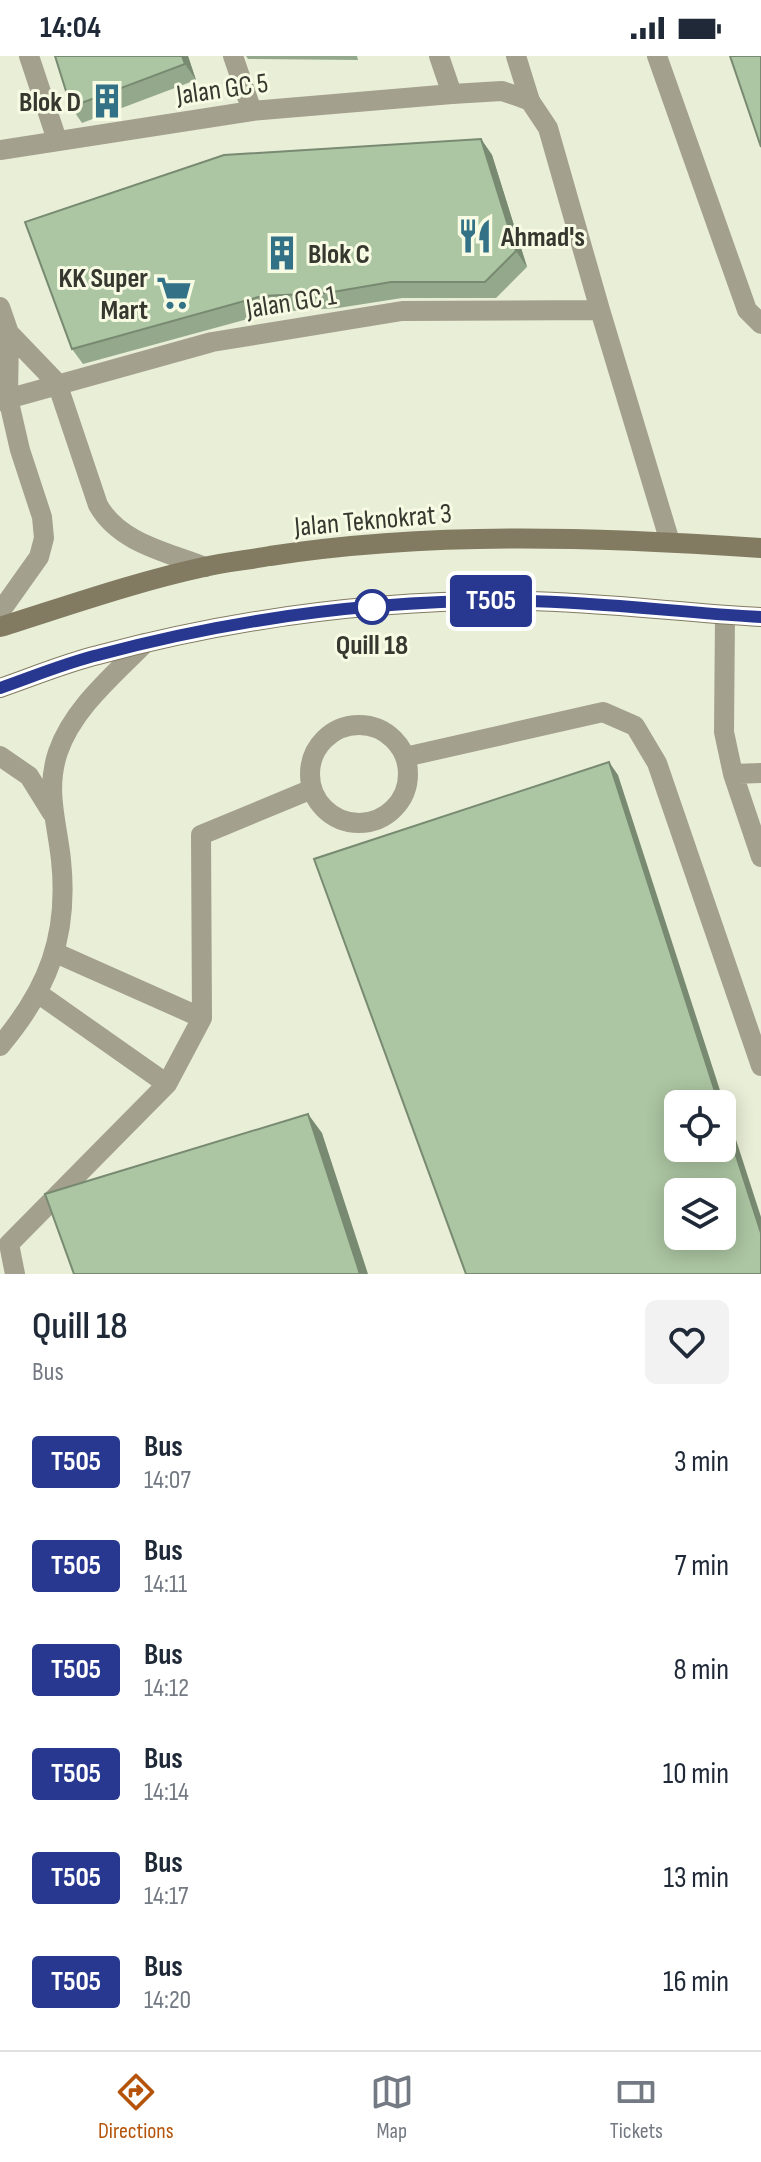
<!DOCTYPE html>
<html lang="en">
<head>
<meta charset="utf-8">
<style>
	:root { --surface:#fff; --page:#f2f2f3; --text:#1f2937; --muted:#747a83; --line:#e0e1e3; --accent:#b45309 }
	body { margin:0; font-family:"Sofia Sans Condensed",sans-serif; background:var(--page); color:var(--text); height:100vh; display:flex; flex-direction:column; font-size:30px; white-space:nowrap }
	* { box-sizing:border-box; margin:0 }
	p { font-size:26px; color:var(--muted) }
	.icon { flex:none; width:44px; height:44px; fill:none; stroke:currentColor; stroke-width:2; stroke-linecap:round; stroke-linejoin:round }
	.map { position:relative; height:1218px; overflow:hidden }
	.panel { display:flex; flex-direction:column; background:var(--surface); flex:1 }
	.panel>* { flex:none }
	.badge { padding:0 16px; border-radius:6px; font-size:28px; line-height:52px }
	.fabs { position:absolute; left:664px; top:1034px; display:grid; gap:16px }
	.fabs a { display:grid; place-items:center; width:72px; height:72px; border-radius:12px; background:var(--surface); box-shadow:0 4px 20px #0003; font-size:40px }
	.map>.badge { position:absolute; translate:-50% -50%; box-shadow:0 0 0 4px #fff }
	.round { display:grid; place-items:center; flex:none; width:84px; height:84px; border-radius:12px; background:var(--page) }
	.overview { display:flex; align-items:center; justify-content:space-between; height:136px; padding:0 32px }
	h1 { font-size:38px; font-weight:600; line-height:60px }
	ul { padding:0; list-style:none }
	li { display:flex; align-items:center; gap:24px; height:104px; padding:0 32px }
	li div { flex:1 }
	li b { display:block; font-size:30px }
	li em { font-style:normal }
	li .badge { min-width:88px; font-weight:700; text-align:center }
	.status { display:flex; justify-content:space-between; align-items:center; height:56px; padding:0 40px; background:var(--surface); direction:ltr }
	.status svg { height:22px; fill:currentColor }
	.dock { display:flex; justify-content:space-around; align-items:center; height:112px; border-top:2px solid var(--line); background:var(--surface); font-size:22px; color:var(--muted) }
	.dock a { display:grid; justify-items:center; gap:4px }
	.dock .selected { color:var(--accent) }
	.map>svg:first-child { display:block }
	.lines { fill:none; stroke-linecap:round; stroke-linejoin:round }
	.lane { stroke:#a4a08e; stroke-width:20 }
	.street { stroke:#a4a08e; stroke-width:20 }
	.secondary { stroke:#827b62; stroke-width:20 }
	.wall { fill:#94a98b }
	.shaded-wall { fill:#788a71 }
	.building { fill:#acc5a2; stroke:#788a71; stroke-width:2; fill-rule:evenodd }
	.line-casing { stroke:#fff; stroke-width:18 }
	.line { stroke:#283890; stroke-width:12 }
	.stop-dot { fill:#fff; stroke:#283890; stroke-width:4 }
	.labels { text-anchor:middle; stroke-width:6; stroke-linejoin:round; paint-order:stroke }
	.street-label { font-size:28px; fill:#36372e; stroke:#f7fbe4 }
	.poi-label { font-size:28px; font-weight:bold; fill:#36372e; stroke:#f7fbe4; text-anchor:end }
	.stop-label { font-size:28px; font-weight:bold; fill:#36372e; stroke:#f7fbe4 }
</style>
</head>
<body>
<div class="status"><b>14:04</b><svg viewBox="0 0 49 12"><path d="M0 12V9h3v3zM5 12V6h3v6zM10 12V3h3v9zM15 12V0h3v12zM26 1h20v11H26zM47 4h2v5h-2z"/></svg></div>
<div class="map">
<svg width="761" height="1218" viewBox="0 0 761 1218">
	<rect width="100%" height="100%" fill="#e9eed7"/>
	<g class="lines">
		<path class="lane" d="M 29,0 L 57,84
			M 233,0 L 252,55
			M 516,0 L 530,45
			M 657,0 L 747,254 L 761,268
			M 0,94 L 252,55 L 452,38
			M 725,559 L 724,676 L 733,718
			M310 718a49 49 0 1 1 98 0a49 49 0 1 1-98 0Z
			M 0,700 L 29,720 L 52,757
			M 405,701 L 603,656 L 635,670 L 657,707 L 761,1010
			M 761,717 L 733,718 L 761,801
			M 56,897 L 202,962
			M 39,938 L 167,1028
			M 0,990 C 48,933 69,880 61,804 C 57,766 45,734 58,696 C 73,652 114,619 145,587
			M 15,1218 L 9,1188 L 167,1028 L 202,962 L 201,779 L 312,733"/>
		<path class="street" d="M 439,0 L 452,38 L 502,35 L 517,40 L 530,45 L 548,72 L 600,254 L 670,486
			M 0,251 L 9,277 L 8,342 L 20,394 L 42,461 L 44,482 L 39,501 L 0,556
			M 9,277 L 57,327 L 98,449 C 119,487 167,496 205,511
			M 0,345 L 212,286 L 402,255 L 600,254"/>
		<path class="secondary" d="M 0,571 C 67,550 135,526 204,511 C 225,506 248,504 270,500 C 433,475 597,481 761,492
			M 0,632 C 32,621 65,607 98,599 C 236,562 381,543 525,545 C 603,546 682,557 761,561"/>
	</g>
	<path class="wall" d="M 188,0 L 196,24 L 82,67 L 71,51 Z
		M 246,0 L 357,0 L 358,4 L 248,3 Z
		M 481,83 L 492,99 L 527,211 L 496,242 L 402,242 L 338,252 L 273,256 L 83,308 L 72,293 Z"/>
	<path class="shaded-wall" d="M 182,0 L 188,0 L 196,24 L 185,8 Z
		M 481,83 L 492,99 L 527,211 L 516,195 Z
		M 609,706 L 618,719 L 761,1161 L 761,1177 L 722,1056 L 722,1048 L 719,1048 Z
		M 308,1058 L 322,1077 L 368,1218 L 360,1218 Z"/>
	<path class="building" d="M 55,0 L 182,0 L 185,8 L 71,51 Z
		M 730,0 L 761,0 L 761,91 Z
		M 481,83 L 516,195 L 485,226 L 391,226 L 327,237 L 262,240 L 72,293 L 25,166 L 224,99 Z
		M 609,706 L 719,1048 L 678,1048 L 678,1092 L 722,1092 L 722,1056 L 761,1177 L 761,1218 L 466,1218 L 314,803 ZM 678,1136 L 722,1136 L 722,1180 L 678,1180 Z
		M 308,1058 L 360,1218 L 74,1218 L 45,1138 Z"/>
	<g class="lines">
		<g class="line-casing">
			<path id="line" d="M 0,632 C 32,621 65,607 98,599 C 236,562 381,543 525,545 C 603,546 682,557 761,561"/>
		</g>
		<use href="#line" class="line"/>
	</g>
	<defs>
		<g id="building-bare" transform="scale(2.76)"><path d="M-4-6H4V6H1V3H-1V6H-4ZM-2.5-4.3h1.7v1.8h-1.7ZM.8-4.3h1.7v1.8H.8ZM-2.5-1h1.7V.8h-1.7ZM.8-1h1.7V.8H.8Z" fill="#327186" stroke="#f7fbe4" stroke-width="2.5" paint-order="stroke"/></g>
		<g id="restaurant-bare" transform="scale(2.76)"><path d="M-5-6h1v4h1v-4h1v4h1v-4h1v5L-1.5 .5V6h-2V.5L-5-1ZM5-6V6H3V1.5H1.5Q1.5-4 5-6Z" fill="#327186" stroke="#f7fbe4" stroke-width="2.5" paint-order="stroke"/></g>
		<g id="supermarket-bare" transform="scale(2.76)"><path d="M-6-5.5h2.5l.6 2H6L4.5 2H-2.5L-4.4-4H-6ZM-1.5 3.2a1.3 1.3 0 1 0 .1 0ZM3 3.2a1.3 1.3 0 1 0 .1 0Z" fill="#327186" stroke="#f7fbe4" stroke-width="2.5" paint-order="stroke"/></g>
	</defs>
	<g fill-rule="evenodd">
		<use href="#building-bare" x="107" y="45"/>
		<use href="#restaurant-bare" x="475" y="180"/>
		<use href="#building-bare" x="282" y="197"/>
		<use href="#supermarket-bare" x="174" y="237"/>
	</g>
	<circle class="stop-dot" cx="372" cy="551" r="16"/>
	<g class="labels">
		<g class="street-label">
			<text transform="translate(222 32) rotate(-8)" y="10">Jalan GC 5</text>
			<text transform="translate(291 245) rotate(-9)" y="10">Jalan GC 1</text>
			<text transform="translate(373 463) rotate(-5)" y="10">Jalan Teknokrat 3</text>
		</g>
		<g class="poi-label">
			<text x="81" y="55">Blok D</text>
			<text x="501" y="190" text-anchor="start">Ahmad's</text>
			<text x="308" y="207" text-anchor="start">Blok C</text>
			<text x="148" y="231">KK Super<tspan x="148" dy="32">Mart</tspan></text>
		</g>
		<g class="stop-label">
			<text x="372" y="598">Quill 18</text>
		</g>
	</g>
</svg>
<div class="fabs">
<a><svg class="icon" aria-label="locate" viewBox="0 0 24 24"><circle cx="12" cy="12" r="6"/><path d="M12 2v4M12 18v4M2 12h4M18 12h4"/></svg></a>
<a><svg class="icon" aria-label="layers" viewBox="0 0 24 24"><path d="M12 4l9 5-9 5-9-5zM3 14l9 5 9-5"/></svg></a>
</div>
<b class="badge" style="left:491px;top:545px;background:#283890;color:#fff">T505</b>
</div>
<section class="panel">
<div class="overview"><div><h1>Quill 18</h1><p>Bus</p></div><a class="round"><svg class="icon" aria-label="heart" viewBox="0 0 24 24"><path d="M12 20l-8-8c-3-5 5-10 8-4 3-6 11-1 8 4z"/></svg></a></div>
<ul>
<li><span class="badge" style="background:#283890;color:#fff">T505</span><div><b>Bus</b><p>14:07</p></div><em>3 min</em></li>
<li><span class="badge" style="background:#283890;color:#fff">T505</span><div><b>Bus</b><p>14:11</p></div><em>7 min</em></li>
<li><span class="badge" style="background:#283890;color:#fff">T505</span><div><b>Bus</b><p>14:12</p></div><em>8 min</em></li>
<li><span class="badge" style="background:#283890;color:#fff">T505</span><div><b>Bus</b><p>14:14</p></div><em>10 min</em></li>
<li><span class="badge" style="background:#283890;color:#fff">T505</span><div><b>Bus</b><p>14:17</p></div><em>13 min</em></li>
<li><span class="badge" style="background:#283890;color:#fff">T505</span><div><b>Bus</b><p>14:20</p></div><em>16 min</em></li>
</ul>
</section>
<nav class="dock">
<a class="selected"><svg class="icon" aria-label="directions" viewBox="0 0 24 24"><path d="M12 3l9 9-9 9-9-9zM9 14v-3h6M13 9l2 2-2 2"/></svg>Directions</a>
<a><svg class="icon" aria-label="map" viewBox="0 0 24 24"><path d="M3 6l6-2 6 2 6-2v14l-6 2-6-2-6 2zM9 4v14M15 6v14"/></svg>Map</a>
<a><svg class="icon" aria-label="tickets" viewBox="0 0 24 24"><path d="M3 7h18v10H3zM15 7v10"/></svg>Tickets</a>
</nav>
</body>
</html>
